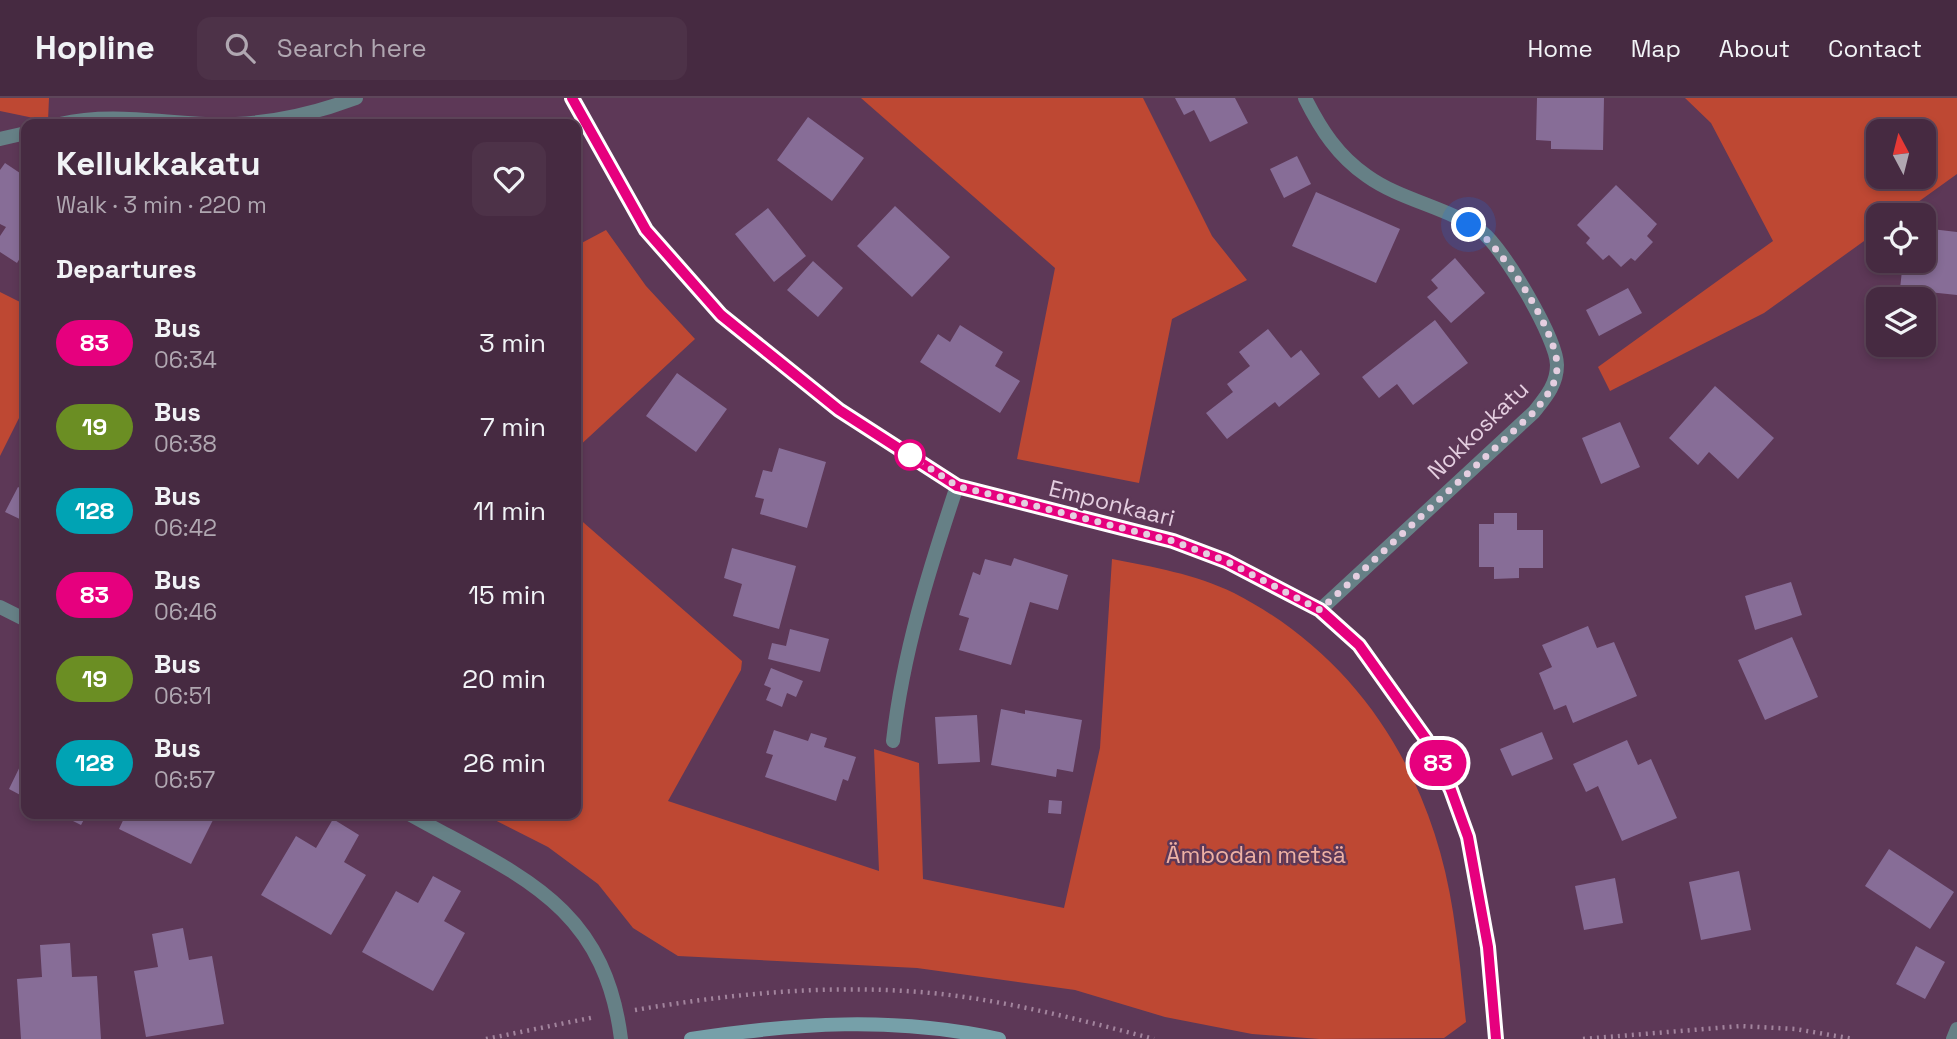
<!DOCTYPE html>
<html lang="en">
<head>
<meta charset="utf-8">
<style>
	:root { --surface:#462a41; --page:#4d3248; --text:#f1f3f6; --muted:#b0a7b1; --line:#5e465a }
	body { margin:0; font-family:"Space Grotesk",sans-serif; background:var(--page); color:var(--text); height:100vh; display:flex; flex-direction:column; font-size:26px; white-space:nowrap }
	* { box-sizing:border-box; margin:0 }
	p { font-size:23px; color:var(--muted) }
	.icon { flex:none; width:38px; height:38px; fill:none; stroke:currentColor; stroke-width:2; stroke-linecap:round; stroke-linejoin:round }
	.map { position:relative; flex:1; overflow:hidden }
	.details { position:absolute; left:21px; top:21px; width:560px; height:700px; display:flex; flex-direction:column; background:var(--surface); border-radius:14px; box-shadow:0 4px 10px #0003,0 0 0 2px var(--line) }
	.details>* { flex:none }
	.badge { padding:0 14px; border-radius:23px; font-size:24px; line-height:46px }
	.needle { width:46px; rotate:353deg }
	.controls { position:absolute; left:1866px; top:21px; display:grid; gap:14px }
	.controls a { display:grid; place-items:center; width:70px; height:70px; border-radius:14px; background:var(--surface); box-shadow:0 4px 10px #0003,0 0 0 2px var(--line); font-size:35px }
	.you { position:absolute; width:35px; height:35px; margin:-18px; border:5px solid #fff; border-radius:50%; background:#1a73e8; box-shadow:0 0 0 10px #1a73e833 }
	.map>.badge { position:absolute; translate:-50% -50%; box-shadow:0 0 0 4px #fff }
	h2 { padding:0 35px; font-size:26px; line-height:63px }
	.round { display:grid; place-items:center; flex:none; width:74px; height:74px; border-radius:14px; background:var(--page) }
	.overview { display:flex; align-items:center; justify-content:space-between; height:119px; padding:0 35px }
	h1 { font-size:33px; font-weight:700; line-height:52px }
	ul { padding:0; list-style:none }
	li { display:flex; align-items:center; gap:21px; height:84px; padding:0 35px }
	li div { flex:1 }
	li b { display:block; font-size:26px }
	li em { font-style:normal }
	li .badge { min-width:77px; font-weight:700; text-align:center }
	header { display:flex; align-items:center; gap:42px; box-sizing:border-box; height:98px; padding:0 35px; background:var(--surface); border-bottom:2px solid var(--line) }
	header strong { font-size:33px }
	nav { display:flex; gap:38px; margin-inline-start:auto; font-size:24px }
	.search { width:490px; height:63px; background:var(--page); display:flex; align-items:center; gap:18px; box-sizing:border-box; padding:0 24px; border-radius:14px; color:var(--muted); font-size:26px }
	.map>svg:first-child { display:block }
	.forest { fill:#be4833; fill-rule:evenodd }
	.building { fill:#876d97 }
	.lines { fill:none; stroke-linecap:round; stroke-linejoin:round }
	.path { stroke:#a2849d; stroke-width:4.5; stroke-dasharray:2 5; stroke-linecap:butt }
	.street { stroke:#668086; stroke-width:14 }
	.secondary { stroke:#76a0a9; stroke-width:14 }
	.line-casing { stroke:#fff; stroke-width:16 }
	.line { stroke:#e6007e; stroke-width:10 }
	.walk { stroke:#e4cee0; stroke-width:7; stroke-dasharray:0 12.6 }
	.stop-dot { fill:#fff; stroke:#e6007e; stroke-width:3.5 }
	.labels { text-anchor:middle; stroke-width:5; stroke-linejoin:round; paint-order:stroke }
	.street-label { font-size:23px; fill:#e4cee0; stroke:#5d3857 }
	.park-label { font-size:23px; fill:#eeb1a4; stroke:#5d3857 }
</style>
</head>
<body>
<header>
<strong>Hopline</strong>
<div class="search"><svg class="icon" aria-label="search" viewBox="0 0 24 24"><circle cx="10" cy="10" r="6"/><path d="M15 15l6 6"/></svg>Search here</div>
<nav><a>Home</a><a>Map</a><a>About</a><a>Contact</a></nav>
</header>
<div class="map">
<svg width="1957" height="941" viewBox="0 0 1957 941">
	<rect width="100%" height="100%" fill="#5d3857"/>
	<path class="forest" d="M 0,0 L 49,0 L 48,23 L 0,13 Z
		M 861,0 L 1143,0 L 1212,138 L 1247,182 L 1172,221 L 1139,385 L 1017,361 L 1055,170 Z
		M 1685,0 L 1957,0 L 1957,76 L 1900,117 L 1878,117 L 1878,133 L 1764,215 L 1610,293 L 1598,269 L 1773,143 L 1711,25 ZM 1878,33 L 1923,33 L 1923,79 L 1878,79 Z
		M 606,132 L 646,188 L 695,241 L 576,351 L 576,148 Z
		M 0,194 L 26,207 L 26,306 L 0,358 Z
		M 576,418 L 742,563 L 741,572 L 668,703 L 879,773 L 874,651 L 919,665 L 923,781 L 1064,810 L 1100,650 L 1112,461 C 1153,469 1195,476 1234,495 C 1359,559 1432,677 1453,814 C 1459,851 1462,888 1466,924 L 1444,940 L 1320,941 L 1252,936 L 1165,919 L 1075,892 L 917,870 L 678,858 L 633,830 L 598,786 L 548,749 L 483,716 L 576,716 Z"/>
	<path class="building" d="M 1175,0 L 1235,0 L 1248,25 L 1210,44 L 1194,12 L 1184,17 Z
		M 1537,0 L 1604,0 L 1603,52 L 1551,51 L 1551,43 L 1536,42 Z
		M 808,19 L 864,60 L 832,103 L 777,62 Z
		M 1297,58 L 1311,86 L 1284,100 L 1270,71 Z
		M 5,65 L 26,79 L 26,150 L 17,165 L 0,154 L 0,138 L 6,129 L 0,126 L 0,72 Z
		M 1616,87 L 1657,126 L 1647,138 L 1653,144 L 1635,163 L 1631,160 L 1621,169 L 1609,157 L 1603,162 L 1586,145 L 1590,140 L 1577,127 Z
		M 1316,94 L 1400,131 L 1376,185 L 1292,148 Z
		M 895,108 L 950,159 L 912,199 L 857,148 Z
		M 768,110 L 806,158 L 774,184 L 735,136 Z
		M 1923,130 L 1957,134 L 1957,197 L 1900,191 L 1903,163 L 1923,163 Z
		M 1455,160 L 1485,195 L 1451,225 L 1427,199 L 1438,190 L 1431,182 Z
		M 813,163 L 843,190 L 818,219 L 787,192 Z
		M 1628,190 L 1642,215 L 1599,238 L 1586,212 Z
		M 1435,222 L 1468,265 L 1413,307 L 1397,286 L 1379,300 L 1362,279 Z
		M 960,227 L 1003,254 L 995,268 L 1020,283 L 1000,315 L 920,264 L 938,236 L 950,244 Z
		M 1268,231 L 1291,260 L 1301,252 L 1320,276 L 1279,309 L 1275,304 L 1227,341 L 1206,315 L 1233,294 L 1227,286 L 1250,268 L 1239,254 Z
		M 677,275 L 727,311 L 696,354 L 646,318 Z
		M 1715,288 L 1774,340 L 1738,381 L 1709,354 L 1698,367 L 1669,340 Z
		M 1620,324 L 1640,369 L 1601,386 L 1582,340 Z
		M 779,350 L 826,364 L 807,430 L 760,416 L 764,401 L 755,399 L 763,372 L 772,374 Z
		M 18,389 L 26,393 L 26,424 L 5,414 Z
		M 1494,415 L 1517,415 L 1517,432 L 1543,432 L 1543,470 L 1519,470 L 1519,480 L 1494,481 L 1494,469 L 1479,469 L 1479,426 L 1494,426 Z
		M 732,450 L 796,468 L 779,531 L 733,518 L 742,486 L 724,480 Z
		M 1014,460 L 1068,477 L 1058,512 L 1030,504 L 1011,567 L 959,552 L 969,520 L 959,517 L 973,474 L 980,477 L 985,461 L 1011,468 Z
		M 1791,484 L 1802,517 L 1755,532 L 1745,498 Z
		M 1588,528 L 1597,550 L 1614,544 L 1637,598 L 1573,625 L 1566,607 L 1554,612 L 1539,575 L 1552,569 L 1542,547 Z
		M 790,531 L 829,541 L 820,574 L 768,561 L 772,545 L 786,548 Z
		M 1792,539 L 1818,599 L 1765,622 L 1738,562 Z
		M 771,570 L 803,583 L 796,599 L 787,595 L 782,609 L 766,602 L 771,590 L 764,587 Z
		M 1001,611 L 1025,616 L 1025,612 L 1082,622 L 1073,674 L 1057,671 L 1056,679 L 991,667 Z
		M 977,617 L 980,664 L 938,666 L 935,619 Z
		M 774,632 L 808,643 L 811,635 L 827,640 L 824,649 L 856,659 L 848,683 L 843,681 L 836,703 L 765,679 L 773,657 L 766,655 Z
		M 1542,634 L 1553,661 L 1512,678 L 1500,651 Z
		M 1627,642 L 1638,667 L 1651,661 L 1677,720 L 1622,743 L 1598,688 L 1586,694 L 1573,666 Z
		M 26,656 L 26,700 L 9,691 Z
		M 1049,702 L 1062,703 L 1061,716 L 1048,715 Z
		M 59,716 L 87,716 L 81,727 Z
		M 126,716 L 216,716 L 191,766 L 119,731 Z
		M 333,721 L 359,737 L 344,764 L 366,777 L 331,837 L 261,797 L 296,738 L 316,750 Z
		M 1889,751 L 1954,794 L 1930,831 L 1865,788 Z
		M 1739,773 L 1751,832 L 1701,842 L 1689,784 Z
		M 433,778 L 461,793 L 444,823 L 465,835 L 433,893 L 362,854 L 396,793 L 418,805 Z
		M 1615,780 L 1623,825 L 1584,832 L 1575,788 Z
		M 183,830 L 189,862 L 212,858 L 224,926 L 146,939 L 134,873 L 158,869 L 152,836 Z
		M 70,845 L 72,879 L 97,878 L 101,941 L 21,941 L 17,881 L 42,879 L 40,847 Z
		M 1916,848 L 1945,864 L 1925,901 L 1896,886 Z"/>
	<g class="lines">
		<path class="path" d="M 635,912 C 736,895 838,885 941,896 C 1013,904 1085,923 1154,941
			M 486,941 L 595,919
			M 1583,941 L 1741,928 L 1795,931 L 1854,941"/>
		<path class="street" d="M 572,0 L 646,132 L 721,217 L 839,312 L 957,388 L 1173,443 L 1226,463 L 1320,512 L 1359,547 L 1426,641 L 1451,692 L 1468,739 L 1487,849 L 1496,941
			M 1305,0 C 1321,32 1338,58 1367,78 C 1402,103 1448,109 1482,134 C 1504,151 1557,241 1557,267 C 1557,287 1545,300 1534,314 L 1320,512
			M 60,26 C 118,12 178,29 236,26 C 276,24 319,14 356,0
			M 0,41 L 26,35
			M 0,509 L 26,522
			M 893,643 C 903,554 929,472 957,388
			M 409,716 C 515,776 604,804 621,941
			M 1953,941 L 1957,931"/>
		<path class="secondary" d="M 691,941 C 797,925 892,918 999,941"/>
	</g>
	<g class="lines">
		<g class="line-casing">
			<path id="line" d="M 572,0 L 646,132 L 721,217 L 839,312 L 957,388 L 1173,443 L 1226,463 L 1320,512 L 1359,547 L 1426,641 L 1451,692 L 1468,739 L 1488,849 L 1496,941"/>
		</g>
		<use href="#line" class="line"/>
		<path class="walk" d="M 910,357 L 957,388 L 1173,443 L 1226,463 L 1320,512 L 1534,314 C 1545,300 1558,286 1557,266 C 1555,231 1500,144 1469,127"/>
	</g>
	<circle class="stop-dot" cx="910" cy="357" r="14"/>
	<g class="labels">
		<g class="street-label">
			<text transform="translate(1478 332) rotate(-44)" y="8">Nokkoskatu</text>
			<text transform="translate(1112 405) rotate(14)" y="8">Emponkaari</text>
		</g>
		<g class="park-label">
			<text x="1256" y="765">Ämbodan metsä</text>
		</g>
	</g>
</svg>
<div class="controls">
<a><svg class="needle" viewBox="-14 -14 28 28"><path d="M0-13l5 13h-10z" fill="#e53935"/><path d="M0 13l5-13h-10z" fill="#b0a7b1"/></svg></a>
<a><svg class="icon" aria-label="locate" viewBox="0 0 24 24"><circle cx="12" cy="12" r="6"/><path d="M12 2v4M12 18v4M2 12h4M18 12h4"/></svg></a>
<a><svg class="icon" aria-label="layers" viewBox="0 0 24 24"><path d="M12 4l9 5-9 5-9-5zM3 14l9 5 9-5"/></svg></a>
</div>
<div class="you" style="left:1469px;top:127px"></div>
<b class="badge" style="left:1438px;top:665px;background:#e6007e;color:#fff">83</b>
<section class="details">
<div class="overview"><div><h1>Kellukkakatu</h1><p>Walk · 3 min · 220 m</p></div><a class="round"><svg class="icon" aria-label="heart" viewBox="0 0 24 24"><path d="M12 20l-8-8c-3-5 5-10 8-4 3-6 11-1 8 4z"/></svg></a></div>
<h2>Departures</h2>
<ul>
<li><span class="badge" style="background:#e6007e;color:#fff">83</span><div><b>Bus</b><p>06:34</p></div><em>3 min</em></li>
<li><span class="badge" style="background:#6b8e23;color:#fff">19</span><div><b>Bus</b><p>06:38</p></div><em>7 min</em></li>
<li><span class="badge" style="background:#00a3b4;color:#fff">128</span><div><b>Bus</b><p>06:42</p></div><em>11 min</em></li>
<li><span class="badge" style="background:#e6007e;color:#fff">83</span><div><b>Bus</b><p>06:46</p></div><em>15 min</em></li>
<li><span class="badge" style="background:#6b8e23;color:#fff">19</span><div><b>Bus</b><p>06:51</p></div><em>20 min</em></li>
<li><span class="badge" style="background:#00a3b4;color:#fff">128</span><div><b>Bus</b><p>06:57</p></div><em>26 min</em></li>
</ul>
</section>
</div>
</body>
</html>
